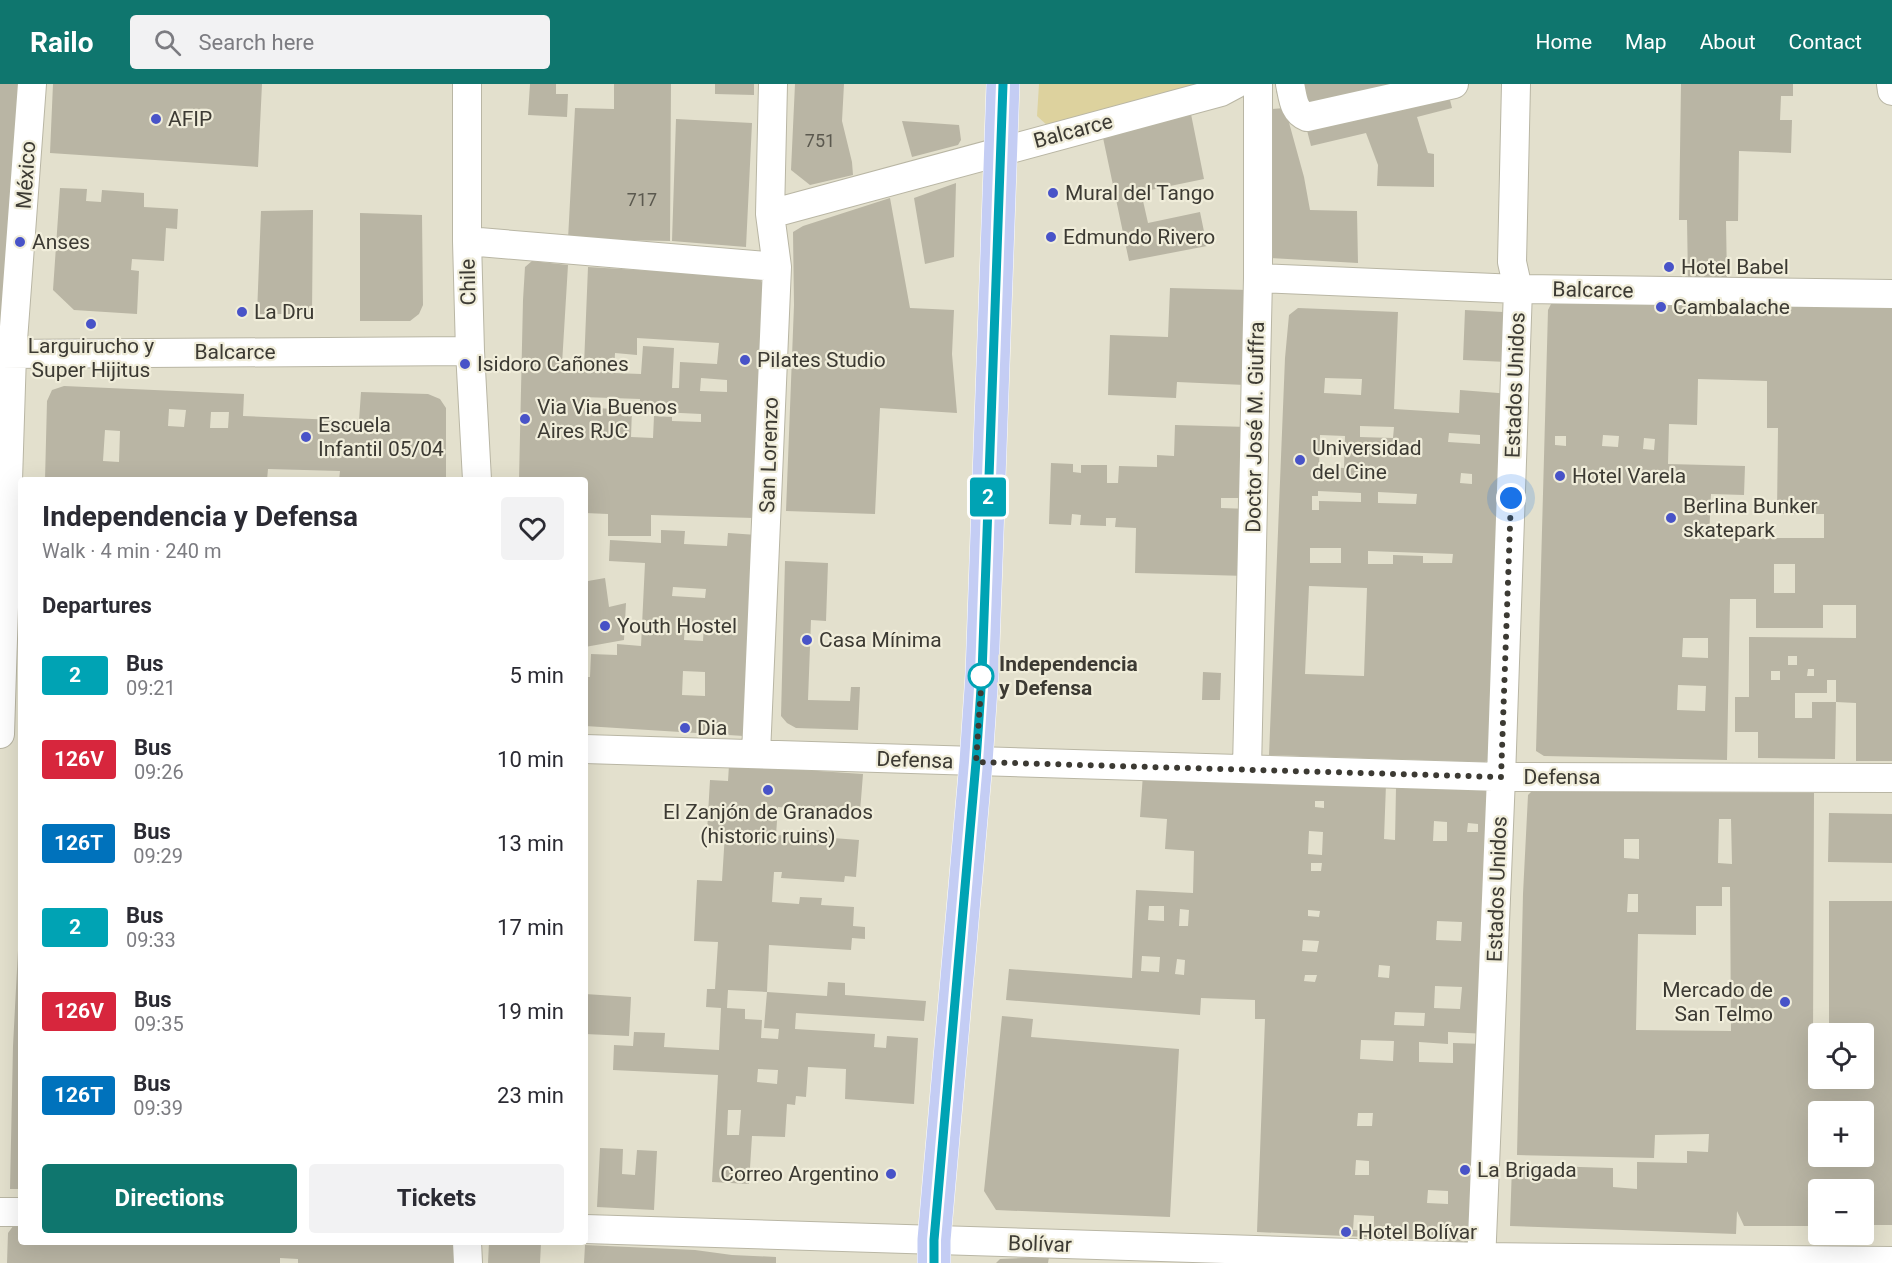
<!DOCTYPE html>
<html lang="en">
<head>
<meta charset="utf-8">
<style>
	:root { --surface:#fff; --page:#f2f2f3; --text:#2b2b33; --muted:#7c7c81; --accent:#0f766e }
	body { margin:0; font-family:Roboto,sans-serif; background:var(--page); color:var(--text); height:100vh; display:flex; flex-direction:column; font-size:22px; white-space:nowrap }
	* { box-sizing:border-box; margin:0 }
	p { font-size:20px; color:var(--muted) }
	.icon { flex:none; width:33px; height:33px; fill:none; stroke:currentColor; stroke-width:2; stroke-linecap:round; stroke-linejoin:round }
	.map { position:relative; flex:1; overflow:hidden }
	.sheet { position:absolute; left:18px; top:393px; width:570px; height:768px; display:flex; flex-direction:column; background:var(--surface); border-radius:6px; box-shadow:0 6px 24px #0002 }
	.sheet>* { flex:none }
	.badge { padding:0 12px; border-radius:4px; font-size:21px; line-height:39px }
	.tools { position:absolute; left:1808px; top:939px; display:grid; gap:12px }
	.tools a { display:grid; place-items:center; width:66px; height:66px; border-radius:6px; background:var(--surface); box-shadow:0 6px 24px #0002; font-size:30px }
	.you { position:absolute; width:30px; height:30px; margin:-15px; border:4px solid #fff; border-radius:50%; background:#1a73e8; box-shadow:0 0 0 9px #1a73e833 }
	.map>.badge { position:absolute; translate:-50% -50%; box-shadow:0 0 0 3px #fff }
	h2 { padding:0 24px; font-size:22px; line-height:54px }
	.round { display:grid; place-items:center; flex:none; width:63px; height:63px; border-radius:6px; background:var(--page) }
	.headline { display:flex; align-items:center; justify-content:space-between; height:102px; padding:0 24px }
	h1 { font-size:28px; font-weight:700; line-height:45px }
	.cta { display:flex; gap:12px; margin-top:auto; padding:12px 24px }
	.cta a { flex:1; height:69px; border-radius:6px; background:var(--accent); color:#fff; font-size:24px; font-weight:700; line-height:69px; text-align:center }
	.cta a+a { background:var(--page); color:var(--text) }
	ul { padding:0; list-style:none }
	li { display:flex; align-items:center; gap:18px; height:84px; padding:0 24px }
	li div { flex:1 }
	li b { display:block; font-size:22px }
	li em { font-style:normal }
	li .badge { min-width:66px; font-weight:700; text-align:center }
	header { display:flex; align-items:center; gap:36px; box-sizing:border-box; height:84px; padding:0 30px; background:var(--accent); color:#fff }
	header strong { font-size:28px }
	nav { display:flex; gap:33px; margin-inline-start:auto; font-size:21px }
	.search { width:420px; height:54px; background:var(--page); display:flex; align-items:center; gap:15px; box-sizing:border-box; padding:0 21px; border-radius:6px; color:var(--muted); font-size:22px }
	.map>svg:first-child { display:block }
	.green { fill:#ddd29e }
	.building { fill:#b9b5a4; fill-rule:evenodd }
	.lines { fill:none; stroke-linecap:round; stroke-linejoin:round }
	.minor-casing { stroke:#b9b6a4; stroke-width:30 }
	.major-casing { stroke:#fff; stroke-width:34 }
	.minor { stroke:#fff; stroke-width:28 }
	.major { stroke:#c4cdf4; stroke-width:33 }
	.line-casing { stroke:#fff; stroke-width:14 }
	.line { stroke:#00a3b4; stroke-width:9 }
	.walk { stroke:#3c3a33; stroke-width:6; stroke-dasharray:0 10.8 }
	.poi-dot { fill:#4853c8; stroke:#f0edda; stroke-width:2 }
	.stop-dot { fill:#fff; stroke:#00a3b4; stroke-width:3 }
	.labels { text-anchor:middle; stroke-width:4.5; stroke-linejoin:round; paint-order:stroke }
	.number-label { font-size:18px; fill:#5b594f }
	.poi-label { font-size:21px; fill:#3c3a33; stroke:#f0edda; text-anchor:start }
	.street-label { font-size:21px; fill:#3c3a33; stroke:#f0edda }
	.stop-label { font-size:21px; font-weight:bold; fill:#3c3a33; stroke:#f0edda; text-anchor:start }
</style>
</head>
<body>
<header>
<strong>Railo</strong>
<div class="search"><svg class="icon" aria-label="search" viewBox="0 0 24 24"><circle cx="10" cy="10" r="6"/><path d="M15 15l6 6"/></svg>Search here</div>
<nav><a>Home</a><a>Map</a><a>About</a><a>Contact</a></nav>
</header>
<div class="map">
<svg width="1892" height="1179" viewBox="0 0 1892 1179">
	<rect width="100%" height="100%" fill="#e3e0cd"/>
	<path class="green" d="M 1039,0 L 1201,0 L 1048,42 L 1037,32 Z"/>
	<path class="building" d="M 0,0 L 25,0 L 0,259 Z
		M 53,0 L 262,0 L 258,83 L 50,69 Z
		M 530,0 L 556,0 L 556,10 L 568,10 L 567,33 L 528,31 Z
		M 614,0 L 671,0 L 670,157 L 568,155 L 575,24 L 614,25 Z
		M 715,0 L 754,0 L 754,11 L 715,10 Z
		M 795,0 L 844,0 L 842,37 L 852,78 L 853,91 L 810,101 L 791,86 Z
		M 1304,0 L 1446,0 L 1452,24 L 1417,33 L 1428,69 L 1434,70 L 1434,103 L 1377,102 L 1378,81 L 1366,49 L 1311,62 L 1300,19 L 1282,24 L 1276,7 Z
		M 1681,0 L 1793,0 L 1793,12 L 1781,12 L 1780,36 L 1792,36 L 1791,69 L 1739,67 L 1738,137 L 1726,137 L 1727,197 L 1688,196 L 1687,136 L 1679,136 Z
		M 1285,24 L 1304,93 L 1310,126 L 1357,127 L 1358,179 L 1269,174 L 1272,25 Z
		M 1190,25 L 1204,95 L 1141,108 L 1148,139 L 1200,128 L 1207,162 L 1129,177 L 1102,49 Z
		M 676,35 L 752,39 L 746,163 L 672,157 Z
		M 902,37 L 959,41 L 961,56 L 958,61 L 912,73 Z
		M 956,99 L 954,173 L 925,180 L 914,114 Z
		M 60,104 L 87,105 L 86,117 L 101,118 L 102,106 L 144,109 L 144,123 L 178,125 L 177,145 L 166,144 L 164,177 L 132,175 L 131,186 L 139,187 L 137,230 L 74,226 L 53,206 Z
		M 890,114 L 910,224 L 954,226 L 952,270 L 957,329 L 880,324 L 875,430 L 786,427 L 794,221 L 793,148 L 803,142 Z
		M 313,126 L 312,230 L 257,230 L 261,127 Z
		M 360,129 L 422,131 L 423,221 L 419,230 L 410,237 L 360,237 Z
		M 532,177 L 568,181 L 562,280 L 584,281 L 588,183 L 754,193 L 760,195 L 763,201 L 754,434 L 651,431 L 651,452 L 608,452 L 608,430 L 585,429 L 585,396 L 519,396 L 523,216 L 525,183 ZM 637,254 L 719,259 L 717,280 L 680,278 L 679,304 L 672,304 L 674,264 L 643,262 L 641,290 L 614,289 L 615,269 L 637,271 ZM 701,294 L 727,296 L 727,308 L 700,307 ZM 582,313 L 640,315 L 640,327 L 701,330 L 701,338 L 672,337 L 672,333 L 654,332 L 653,354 L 631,353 L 632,325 L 581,324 Z
		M 1170,204 L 1249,206 L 1245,301 L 1177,298 L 1176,314 L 1108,311 L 1110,251 L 1168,253 Z
		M 1557,217 L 1892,220 L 1892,677 L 1856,677 L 1856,619 L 1836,618 L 1836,596 L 1827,596 L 1827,609 L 1795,609 L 1795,634 L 1812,634 L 1812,618 L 1836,618 L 1835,675 L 1758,674 L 1758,648 L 1735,648 L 1735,613 L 1749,613 L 1749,553 L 1856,554 L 1856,521 L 1823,521 L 1823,544 L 1756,544 L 1756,515 L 1730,515 L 1727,676 L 1544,672 L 1536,667 L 1548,226 L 1551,220 ZM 1698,295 L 1767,297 L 1767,344 L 1778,344 L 1777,430 L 1824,430 L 1824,454 L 1709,454 L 1711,410 L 1744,411 L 1745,382 L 1668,380 L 1669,340 L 1697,341 ZM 1603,351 L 1619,352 L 1618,363 L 1602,362 ZM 1555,352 L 1566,352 L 1566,362 L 1555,361 ZM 1644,354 L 1655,355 L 1654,366 L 1643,365 ZM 1774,480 L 1795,480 L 1795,509 L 1774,509 ZM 1683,554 L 1708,554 L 1708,574 L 1682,573 ZM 1788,572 L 1797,572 L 1797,581 L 1788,581 ZM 1808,585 L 1814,585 L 1814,592 L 1807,592 ZM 1771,587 L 1780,587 L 1780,596 L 1771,596 ZM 1678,601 L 1706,602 L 1705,627 L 1677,626 Z
		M 1298,224 L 1398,228 L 1394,325 L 1459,329 L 1460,306 L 1511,310 L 1495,671 L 1485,678 L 1269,671 L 1285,274 L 1289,231 ZM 1325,294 L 1362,295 L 1361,311 L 1324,309 ZM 1360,342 L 1394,343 L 1393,354 L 1360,353 ZM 1449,349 L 1480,351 L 1480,360 L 1448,358 ZM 1320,351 L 1345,352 L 1344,384 L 1319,383 ZM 1461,389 L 1472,390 L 1472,400 L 1460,399 ZM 1318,407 L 1361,409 L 1361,418 L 1319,417 L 1319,426 L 1312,426 L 1312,412 L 1318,412 ZM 1378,408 L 1417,410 L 1416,420 L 1378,419 ZM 1310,464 L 1341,464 L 1341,479 L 1310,479 ZM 1368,467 L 1453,470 L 1452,479 L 1423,479 L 1423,472 L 1393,471 L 1393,480 L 1368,480 ZM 1309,502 L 1367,504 L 1364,592 L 1305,590 Z
		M 1465,226 L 1503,228 L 1507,278 L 1463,276 Z
		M 64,302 L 244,310 L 243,332 L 359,337 L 361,308 L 428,310 L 440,315 L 446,324 L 446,396 L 339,396 L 340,387 L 268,385 L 267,396 L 45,396 L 47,317 L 52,306 ZM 169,325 L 186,326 L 184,343 L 168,342 ZM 211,328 L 229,328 L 228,344 L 210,344 ZM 105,346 L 120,347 L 119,378 L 103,377 Z
		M 1175,341 L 1248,343 L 1246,414 L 1221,414 L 1221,424 L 1250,425 L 1247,492 L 1135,489 L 1136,444 L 1115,443 L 1116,434 L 1106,434 L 1106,442 L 1080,441 L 1081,431 L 1072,430 L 1071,441 L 1049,440 L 1051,379 L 1073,380 L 1073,388 L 1081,389 L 1081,381 L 1107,381 L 1107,399 L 1118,399 L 1119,382 L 1157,383 L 1157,371 L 1174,372 Z
		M 661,446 L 685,447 L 684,460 L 727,462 L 728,449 L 757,451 L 744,652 L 585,642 L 585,593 L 590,593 L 591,570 L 617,571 L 617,560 L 641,562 L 645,479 L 609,477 L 610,456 L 661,459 ZM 673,503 L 706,505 L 705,514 L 672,512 ZM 685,539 L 704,540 L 703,557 L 684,556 ZM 683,587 L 705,588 L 705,612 L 682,611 Z
		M 785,477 L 828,479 L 826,537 L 811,536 L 808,616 L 850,617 L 851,603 L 860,603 L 858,646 L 796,644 L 787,639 L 781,632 Z
		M 585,489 L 588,497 L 605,494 L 609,523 L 626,519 L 624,556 L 585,563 Z
		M 1203,588 L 1221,589 L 1220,616 L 1202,616 Z
		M 729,681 L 863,690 L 860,728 L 850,728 L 849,736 L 790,732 L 791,724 L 778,723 L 776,751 L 810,753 L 811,746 L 834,747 L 833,754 L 859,756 L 856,793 L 845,792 L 844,798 L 781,794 L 782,788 L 774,788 L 772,818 L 799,820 L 800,813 L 822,814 L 821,821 L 854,823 L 853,842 L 865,843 L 865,855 L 852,854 L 851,866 L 769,861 L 767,908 L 728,906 L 727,924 L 745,925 L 745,935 L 762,936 L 761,954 L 778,955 L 779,945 L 764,944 L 767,908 L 827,912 L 828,898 L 845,899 L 845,911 L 926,917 L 924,937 L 796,929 L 795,945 L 875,950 L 874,963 L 886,964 L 887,952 L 918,954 L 914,1020 L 845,1015 L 846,985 L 808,983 L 806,1013 L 796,1012 L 795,1021 L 787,1020 L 785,1053 L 752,1052 L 749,1100 L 712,1098 L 718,991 L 613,986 L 614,961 L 633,962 L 634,948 L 665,949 L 664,963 L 719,966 L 721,924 L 706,923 L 707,905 L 715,905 L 718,858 L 694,857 L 697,796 L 722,797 L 725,749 L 707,748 L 710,696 L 728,697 ZM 758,985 L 778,986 L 777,1000 L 757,998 ZM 728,1026 L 741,1026 L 739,1051 L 727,1051 Z
		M 1143,690 L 1386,700 L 1384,755 L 1395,756 L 1396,703 L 1488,706 L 1487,950 L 1448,948 L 1448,960 L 1419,958 L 1419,978 L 1453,979 L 1453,959 L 1486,960 L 1472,1158 L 1257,1148 L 1265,935 L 1255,935 L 1255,916 L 1201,914 L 1200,931 L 1006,916 L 1009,885 L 1132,894 L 1136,806 L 1193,809 L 1194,767 L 1165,765 L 1167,735 L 1140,733 ZM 1315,717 L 1324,717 L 1324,724 L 1315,723 ZM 1434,737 L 1447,738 L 1447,757 L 1433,757 ZM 1468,739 L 1478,740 L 1478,748 L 1467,748 ZM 1309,747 L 1323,748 L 1322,771 L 1308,770 ZM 1311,779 L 1322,779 L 1321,787 L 1311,787 ZM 1149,822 L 1164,822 L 1164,837 L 1148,836 ZM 1180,825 L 1189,826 L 1188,842 L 1179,842 ZM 1308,826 L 1320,827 L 1319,833 L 1308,832 ZM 1437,837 L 1462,838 L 1461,857 L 1436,856 ZM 1303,856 L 1319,857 L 1317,868 L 1302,867 ZM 1142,872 L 1160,873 L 1159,888 L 1141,887 ZM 1177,875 L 1185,876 L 1184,891 L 1175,890 ZM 1379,881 L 1390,882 L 1389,894 L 1378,893 ZM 1305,891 L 1317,891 L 1315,898 L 1304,897 ZM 1435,902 L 1462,903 L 1460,925 L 1434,924 ZM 1395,928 L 1425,929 L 1424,942 L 1394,941 ZM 1361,956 L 1394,957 L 1393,977 L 1360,975 ZM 1358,1029 L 1373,1029 L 1372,1042 L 1357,1042 ZM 1356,1076 L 1369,1077 L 1369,1091 L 1355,1091 ZM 1428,1106 L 1448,1107 L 1448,1120 L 1427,1119 ZM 1354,1131 L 1374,1132 L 1374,1147 L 1353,1146 Z
		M 1536,703 L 1640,708 L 1814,709 L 1813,956 L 1818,956 L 1818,994 L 1863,994 L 1863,950 L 1829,950 L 1829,817 L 1892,817 L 1892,1141 L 1863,1141 L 1863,1106 L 1818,1106 L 1818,1142 L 1744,1142 L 1737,1127 L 1736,1150 L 1510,1142 L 1512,1081 L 1613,1084 L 1613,1103 L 1637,1105 L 1637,1078 L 1687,1079 L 1687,1067 L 1708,1068 L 1709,1050 L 1655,1051 L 1654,1074 L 1517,1071 L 1523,810 L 1528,711 ZM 1719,735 L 1731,735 L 1732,780 L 1718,779 ZM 1624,755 L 1639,755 L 1639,775 L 1624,774 ZM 1722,803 L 1730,803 L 1731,947 L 1636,946 L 1638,850 L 1696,851 L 1696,822 L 1722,822 ZM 1628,810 L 1638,810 L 1638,828 L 1627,828 ZM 1818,1028 L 1863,1028 L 1863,1072 L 1818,1072 Z
		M 1829,729 L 1892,730 L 1892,779 L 1828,778 Z
		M 19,847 L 21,847 L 21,1105 L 10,1105 L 13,962 Z
		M 585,910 L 631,913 L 629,952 L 585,950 Z
		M 1002,932 L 1033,935 L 1031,953 L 1179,965 L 1170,1133 L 996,1126 L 984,1107 Z
		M 600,1064 L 623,1065 L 622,1090 L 635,1091 L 637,1066 L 657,1067 L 654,1126 L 597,1123 Z
		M 19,1134 L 21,1134 L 21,1158 L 462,1158 L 463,1179 L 298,1179 L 298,1175 L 280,1174 L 280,1179 L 7,1179 L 8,1149 Z
		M 489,1158 L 541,1159 L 540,1179 L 488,1179 Z
		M 585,1161 L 695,1166 L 732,1171 L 776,1173 L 776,1179 L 584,1179 Z
		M 1049,1173 L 1048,1179 L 996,1179 L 1000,1175 Z"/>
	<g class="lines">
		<g class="minor-casing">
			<path id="minor" d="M 467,0 L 467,157 L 470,267 L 477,396
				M 1290,0 C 1293,13 1293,28 1307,33 L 1454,0
				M 1891,0 L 1892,7
				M 770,130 L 1221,8 L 1236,0
				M 467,157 L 777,183
				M 1258,194 L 1518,205 L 1892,210
				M 0,270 L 470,267
				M 0,650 L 12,270 L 32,0
				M 585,665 L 1501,693 L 1892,694
				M 756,670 L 777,183 L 770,130 L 773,0
				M 1247,685 L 1258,194 L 1258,0
				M 0,1128 L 21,1128
				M 585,1145 L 1481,1173 L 1892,1177
				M 467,1158 L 468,1179
				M 1481,1179 L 1501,693 L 1518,205 L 1512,178 L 1516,0"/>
		</g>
		<g class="major-casing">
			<path id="major" d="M 934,1179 L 934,1156 L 976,678 L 982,590 L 1003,0"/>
		</g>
		<use href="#minor" class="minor"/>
		<use href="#major" class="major"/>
	</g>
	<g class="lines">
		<g class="line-casing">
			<path id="line" d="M 934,1179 L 934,1156 L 976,678 L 982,590 L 1003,0"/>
		</g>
		<use href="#line" class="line"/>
		<path class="walk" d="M 981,592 L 982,590 L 976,678 L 1501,693 L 1511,414"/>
	</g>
	<g class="poi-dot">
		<circle cx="156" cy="35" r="6"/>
		<circle cx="1053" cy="109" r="6"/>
		<circle cx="1051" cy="153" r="6"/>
		<circle cx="20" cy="158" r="6"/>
		<circle cx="1669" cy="183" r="6"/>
		<circle cx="1661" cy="223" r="6"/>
		<circle cx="242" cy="228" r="6"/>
		<circle cx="91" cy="240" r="6"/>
		<circle cx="745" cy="276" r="6"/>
		<circle cx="465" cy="280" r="6"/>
		<circle cx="525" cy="335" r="6"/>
		<circle cx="306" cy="353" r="6"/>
		<circle cx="1300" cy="376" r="6"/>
		<circle cx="1560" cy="392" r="6"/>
		<circle cx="1671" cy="434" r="6"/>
		<circle cx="605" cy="542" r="6"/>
		<circle cx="807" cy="556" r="6"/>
		<circle cx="685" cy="644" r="6"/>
		<circle cx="768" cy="706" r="6"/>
		<circle cx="1785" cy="918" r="6"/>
		<circle cx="1465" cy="1086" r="6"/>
		<circle cx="891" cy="1090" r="6"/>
		<circle cx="1346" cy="1148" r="6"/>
	</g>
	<circle class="stop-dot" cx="981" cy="592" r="12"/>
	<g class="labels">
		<g class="number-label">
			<text x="820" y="63">751</text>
			<text x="642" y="122">717</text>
		</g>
		<g class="poi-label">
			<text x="168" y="42">AFIP</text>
			<text x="1065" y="116">Mural del Tango</text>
			<text x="1063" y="160">Edmundo Rivero</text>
			<text x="32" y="165">Anses</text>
			<text x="1681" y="190">Hotel Babel</text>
			<text x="1673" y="230">Cambalache</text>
			<text x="254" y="235">La Dru</text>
			<text x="91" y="269" text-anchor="middle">Larguirucho y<tspan x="91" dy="24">Super Hijitus</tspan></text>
			<text x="757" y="283">Pilates Studio</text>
			<text x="477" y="287">Isidoro Cañones</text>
			<text x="537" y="330">Via Via Buenos<tspan x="537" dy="24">Aires RJC</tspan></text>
			<text x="318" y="348">Escuela<tspan x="318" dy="24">Infantil 05/04</tspan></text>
			<text x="1312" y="371">Universidad<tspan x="1312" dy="24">del Cine</tspan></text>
			<text x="1572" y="399">Hotel Varela</text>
			<text x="1683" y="429">Berlina Bunker<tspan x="1683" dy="24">skatepark</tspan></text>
			<text x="617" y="549">Youth Hostel</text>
			<text x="819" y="563">Casa Mínima</text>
			<text x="697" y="651">Dia</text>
			<text x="768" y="735" text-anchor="middle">El Zanjón de Granados<tspan x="768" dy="24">(historic ruins)</tspan></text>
			<text x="1773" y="913" text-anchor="end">Mercado de<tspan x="1773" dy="24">San Telmo</tspan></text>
			<text x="1477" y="1093">La Brigada</text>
			<text x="879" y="1097" text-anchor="end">Correo Argentino</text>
			<text x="1358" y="1155">Hotel Bolívar</text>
		</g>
		<g class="street-label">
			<text transform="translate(1073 47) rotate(-15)" y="7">Balcarce</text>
			<text transform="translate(26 91) rotate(-86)" y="7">México</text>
			<text transform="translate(468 198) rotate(-91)" y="7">Chile</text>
			<text transform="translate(1593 206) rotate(1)" y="7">Balcarce</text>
			<text x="235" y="275">Balcarce</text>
			<text transform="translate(1515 301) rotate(-88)" y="7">Estados Unidos</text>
			<text transform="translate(1255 343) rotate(-89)" y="7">Doctor José M. Giuffra</text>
			<text transform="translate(769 371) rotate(-88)" y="7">San Lorenzo</text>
			<text transform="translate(915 676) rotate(2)" y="7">Defensa</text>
			<text x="1562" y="700">Defensa</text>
			<text transform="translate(1497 805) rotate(-88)" y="7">Estados Unidos</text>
			<text transform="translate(1040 1160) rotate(2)" y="7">Bolívar</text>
		</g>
		<g class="stop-label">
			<text x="999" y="587">Independencia<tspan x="999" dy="24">y Defensa</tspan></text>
		</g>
	</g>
</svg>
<div class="tools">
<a><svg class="icon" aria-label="locate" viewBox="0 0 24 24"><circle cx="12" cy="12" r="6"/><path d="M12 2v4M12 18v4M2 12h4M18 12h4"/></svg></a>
<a>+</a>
<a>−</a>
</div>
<div class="you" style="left:1511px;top:414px"></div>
<b class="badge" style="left:988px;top:413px;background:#00a3b4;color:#fff">2</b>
<section class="sheet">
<div class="headline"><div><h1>Independencia y Defensa</h1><p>Walk · 4 min · 240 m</p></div><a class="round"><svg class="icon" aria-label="heart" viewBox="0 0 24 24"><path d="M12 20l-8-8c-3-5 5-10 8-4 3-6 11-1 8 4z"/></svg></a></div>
<h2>Departures</h2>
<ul>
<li><span class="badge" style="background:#00a3b4;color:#fff">2</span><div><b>Bus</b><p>09:21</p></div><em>5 min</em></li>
<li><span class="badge" style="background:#d7263d;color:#fff">126V</span><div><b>Bus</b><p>09:26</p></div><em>10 min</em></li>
<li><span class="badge" style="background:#0072bc;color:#fff">126T</span><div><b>Bus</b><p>09:29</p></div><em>13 min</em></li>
<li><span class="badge" style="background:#00a3b4;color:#fff">2</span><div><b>Bus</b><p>09:33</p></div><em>17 min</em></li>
<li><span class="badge" style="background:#d7263d;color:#fff">126V</span><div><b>Bus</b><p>09:35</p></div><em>19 min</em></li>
<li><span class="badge" style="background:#0072bc;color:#fff">126T</span><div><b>Bus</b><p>09:39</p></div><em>23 min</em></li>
</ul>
<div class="cta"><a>Directions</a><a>Tickets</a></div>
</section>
</div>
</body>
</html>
